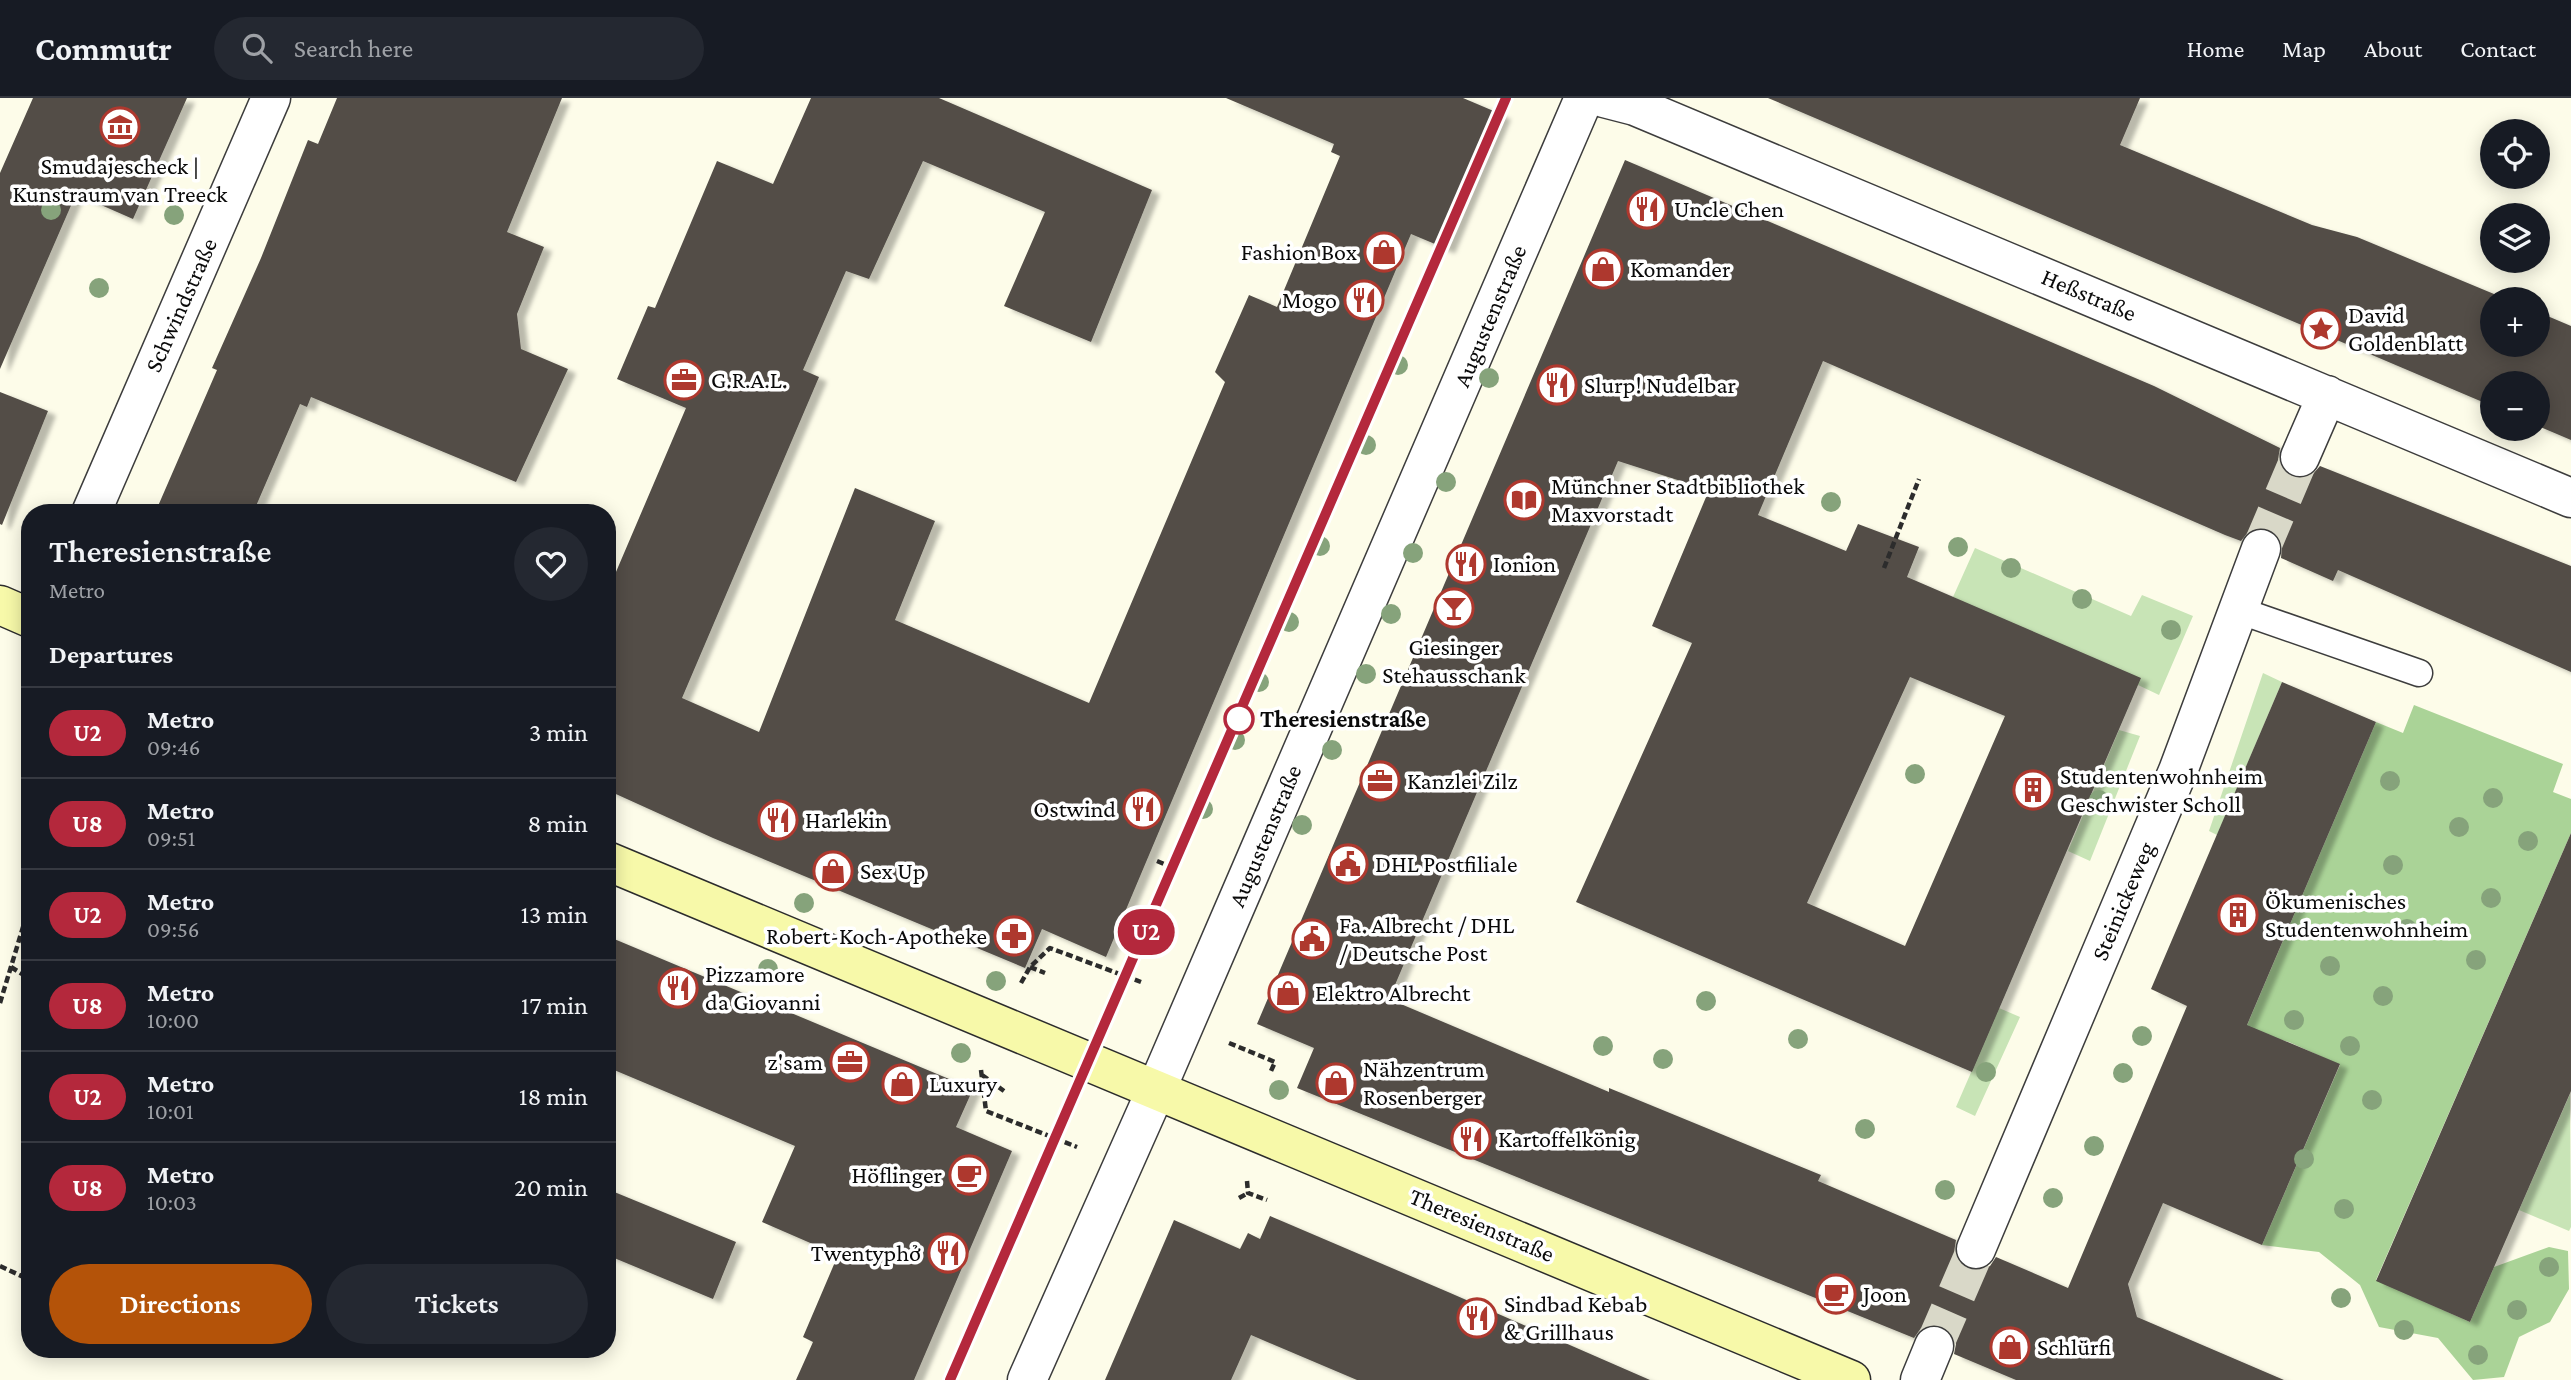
<!DOCTYPE html>
<html lang="en">
<head>
<meta charset="utf-8">
<style>
	:root { --surface:#171b24; --page:#242831; --text:#f1f3f6; --muted:#9ea1a6; --line:#363941; --accent:#b45309 }
	body { margin:0; font-family:"Crimson Pro",serif; background:var(--page); color:var(--text); height:100vh; display:flex; flex-direction:column; font-size:26px; white-space:nowrap }
	* { box-sizing:border-box; margin:0 }
	p { font-size:23px; color:var(--muted) }
	.icon { flex:none; width:38px; height:38px; fill:none; stroke:currentColor; stroke-width:2; stroke-linecap:round; stroke-linejoin:round }
	.map { position:relative; flex:1; overflow:hidden }
	.panel { position:absolute; left:21px; top:406px; width:595px; height:854px; display:flex; flex-direction:column; background:var(--surface); border-radius:28px; box-shadow:0 4px 18px #0003 }
	.panel>* { flex:none }
	.badge { padding:0 14px; border-radius:23px; font-size:24px; line-height:46px }
	.buttons { position:absolute; left:2480px; top:21px; display:grid; gap:14px }
	.buttons a { display:grid; place-items:center; width:70px; height:70px; border-radius:50%; background:var(--surface); box-shadow:0 4px 18px #0003; font-size:35px }
	.map>.badge { position:absolute; translate:-50% -50%; box-shadow:0 0 0 4px #fff }
	h2 { padding:0 28px; font-size:26px; line-height:63px }
	.round { display:grid; place-items:center; flex:none; width:74px; height:74px; border-radius:37px; background:var(--page) }
	.headline { display:flex; align-items:center; justify-content:space-between; height:119px; padding:0 28px }
	h1 { font-size:33px; font-weight:600; line-height:52px }
	.button { display:flex; gap:14px; margin-top:auto; padding:14px 28px }
	.button a { flex:1; height:80px; border-radius:42px; background:var(--accent); color:#fff; font-size:28px; font-weight:600; line-height:80px; text-align:center }
	.button a+a { background:var(--page); color:var(--text) }
	ul { padding:0; list-style:none }
	li { display:flex; align-items:center; gap:21px; height:91px; padding:0 28px; border-top:2px solid var(--line) }
	li div { flex:1 }
	li b { display:block; font-size:26px }
	li em { font-style:normal }
	li .badge { min-width:77px; font-weight:700; text-align:center }
	header { display:flex; align-items:center; gap:42px; box-sizing:border-box; height:98px; padding:0 35px; background:var(--surface); border-bottom:2px solid var(--line) }
	header strong { font-size:33px }
	nav { display:flex; gap:38px; margin-inline-start:auto; font-size:24px }
	.search { width:490px; height:63px; background:var(--page); display:flex; align-items:center; gap:18px; box-sizing:border-box; padding:0 24px; border-radius:38px; color:var(--muted); font-size:26px }
	.map>svg:first-child { display:block }
	.green { fill:#c8e4b6 }
	.forest { fill:#aad397 }
	.building { fill:#524d47; fill-rule:evenodd; filter:url(#shadow) }
	.lines { fill:none; stroke-linecap:round; stroke-linejoin:round }
	.minor-tunnel { stroke:#d9d8c8; stroke-width:38; stroke-dasharray:38 19; stroke-linecap:butt }
	.service-casing { stroke:#3d3d3d; stroke-width:29 }
	.minor-casing { stroke:#3d3d3d; stroke-width:41 }
	.secondary-casing { stroke:#2c2c2c; stroke-width:41 }
	.path { stroke:#2c2c2c; stroke-width:4.5; stroke-dasharray:7 3.5; stroke-linecap:butt }
	.service { stroke:#fff; stroke-width:26 }
	.minor { stroke:#fff; stroke-width:38 }
	.secondary { stroke:#f7f9a9; stroke-width:38 }
	.tree { fill:#86a37b }
	.line-casing { stroke:#fff; stroke-width:16 }
	.line { stroke:#b4283c; stroke-width:10 }
	.stop-dot { fill:#fff; stroke:#b4283c; stroke-width:3.5 }
	.labels { text-anchor:middle; stroke-width:7; stroke-linejoin:round; paint-order:stroke }
	.poi-label { font-size:24px; fill:#0a0a0a; stroke:#fff; text-anchor:start }
	.street-label { font-size:24px; fill:#0a0a0a; stroke:#fff }
	.stop-label { font-size:24px; font-weight:bold; fill:#0a0a0a; stroke:#fff; text-anchor:start }
</style>
</head>
<body>
<header>
<strong>Commutr</strong>
<div class="search"><svg class="icon" aria-label="search" viewBox="0 0 24 24"><circle cx="10" cy="10" r="6"/><path d="M15 15l6 6"/></svg>Search here</div>
<nav><a>Home</a><a>Map</a><a>About</a><a>Contact</a></nav>
</header>
<div class="map">
<svg width="2571" height="1282" viewBox="0 0 2571 1282">
	<defs>
		<filter id="shadow"><feDropShadow dx="8" dy="4.5" stdDeviation="2" flood-color="#0004"/></filter>
	</defs>
	<rect width="100%" height="100%" fill="#fdfce9"/>
	<path class="green" d="M 1975,450 L 2131,518 L 2142,497 L 2193,518 L 2159,597 L 1953,499 Z
		M 2263,575 L 2282,584 L 2217,737 L 2209,733 Z
		M 2119,632 L 2140,638 L 2090,763 L 2068,753 Z
		M 1999,910 L 2020,919 L 1975,1018 L 1956,1009 Z
		M 2570,996 L 2571,1129 L 2569,1133 L 2519,1112 Z"/>
	<path class="forest" d="M 2414,607 L 2563,666 L 2553,694 L 2571,701 L 2571,735 L 2376,1182 L 2470,1224 L 2494,1169 L 2549,1149 L 2568,1153 L 2569,1191 L 2550,1224 L 2519,1239 L 2504,1279 L 2473,1282 L 2438,1240 L 2379,1229 L 2360,1187 L 2319,1154 L 2262,1147 L 2340,967 L 2289,944 L 2245,932 L 2376,624 L 2403,635 Z"/>
	<path class="building" d="M 33,0 L 187,0 L 133,121 L 76,96 L 0,271 L 0,75 Z
		M 337,0 L 562,0 L 507,134 L 544,149 L 517,216 L 521,251 L 568,271 L 516,384 L 311,299 L 307,309 L 300,306 L 253,415 L 155,415 L 217,272 L 212,270 L 261,160 L 308,42 L 318,46 Z
		M 811,0 L 939,0 L 1152,92 L 1091,244 L 1004,208 L 1045,114 L 923,63 L 869,181 L 846,173 L 803,272 L 819,279 L 682,600 L 759,634 L 855,390 L 935,423 L 895,522 L 1089,605 L 1225,284 L 1215,274 L 1249,197 L 1277,209 L 1340,58 L 1331,54 L 1334,46 L 1226,0 L 1463,0 L 1503,17 L 1447,151 L 1411,136 L 1106,859 L 1042,831 L 1025,870 L 713,740 L 607,692 L 607,495 L 686,310 L 617,281 L 648,208 L 655,210 L 717,63 L 773,86 Z
		M 1768,0 L 2140,0 L 2120,47 L 2312,127 L 2357,139 L 2506,201 L 2492,201 L 2492,247 L 2538,247 L 2538,214 L 2571,228 L 2571,342 L 2538,328 L 2538,285 L 2492,285 L 2492,308 Z
		M 1625,62 L 2154,288 L 2280,350 L 2278,361 L 2282,371 L 2292,379 L 2302,381 L 2312,377 L 2320,368 L 2571,468 L 2571,574 L 2338,472 L 2333,483 L 2281,460 L 2282,447 L 2277,437 L 2269,431 L 2257,430 L 2248,434 L 2241,443 L 2225,437 L 1823,263 L 1758,417 L 1846,453 L 1858,426 L 1919,449 L 1907,479 L 2141,580 L 1972,974 L 1576,804 L 1692,545 L 1652,528 L 1709,392 L 1618,363 L 1389,901 L 1609,994 L 1609,990 L 1821,1077 L 1818,1083 L 1956,1142 L 1954,1154 L 1958,1164 L 1967,1171 L 1979,1173 L 1990,1168 L 1996,1159 L 2068,1190 L 2187,908 L 2151,891 L 2282,584 L 2376,624 L 2247,927 L 2340,966 L 2262,1147 L 2163,1105 L 2128,1186 L 2137,1219 L 2284,1282 L 2016,1282 L 1954,1256 L 1956,1246 L 1952,1235 L 1942,1228 L 1932,1226 L 1921,1230 L 1914,1240 L 1297,990 L 1314,950 L 1257,926 ZM 1910,579 L 2005,618 L 1905,848 L 1807,805 Z
		M 0,294 L 48,313 L 2,427 L 0,426 Z
		M 2571,735 L 2571,993 L 2470,1224 L 2376,1183 Z
		M 607,838 L 973,991 L 956,1029 L 1012,1053 L 914,1282 L 796,1282 L 813,1244 L 803,1239 L 838,1157 L 762,1124 L 795,1048 L 607,969 Z
		M 607,1091 L 736,1144 L 713,1201 L 607,1157 Z
		M 1270,1118 L 1448,1194 L 1650,1282 L 1357,1282 L 1251,1237 L 1231,1282 L 1105,1282 L 1174,1122 L 1240,1151 L 1248,1135 L 1260,1141 Z"/>
	<g class="lines">
		<path class="minor-tunnel" d="M 2261,451 L 2300,359
			M 1934,1248 L 1976,1151"/>
		<g class="service-casing">
			<path id="service" d="M 2238,512 L 2419,575"/>
		</g>
		<g class="minor-casing">
			<path id="minor" d="M 1604,0 L 1635,8 L 2571,400
				M 2300,359 L 2327,297
				M 91,415 L 271,0
				M 1976,1151 L 2178,673 L 2261,451
				M 1027,1282 L 1157,990 L 1584,0
				M 1920,1282 L 1934,1248"/>
		</g>
		<g class="secondary-casing">
			<path id="secondary" d="M 0,507 L 30,520
				M 607,763 L 1851,1282"/>
		</g>
		<path class="path" d="M 1884,470 L 1919,381
			M 1157,763 L 1176,771 L 1182,755
			M 11,869 L 30,881
			M 1030,869 L 1045,875
			M 1021,885 L 1030,869 L 1050,850 L 1141,884
			M 0,905 L 30,806
			M 1229,945 L 1275,964 L 1271,973
			M 981,972 L 986,1013 L 1077,1049
			M 982,977 L 1004,993
			M 1247,1083 L 1248,1095 L 1267,1102
			M 1239,1100 L 1248,1095
			M 0,1168 L 30,1182"/>
		<use href="#service" class="service"/>
		<use href="#minor" class="minor"/>
		<use href="#secondary" class="secondary"/>
	</g>
	<g class="tree">
		<circle cx="51" cy="112" r="10"/>
		<circle cx="174" cy="117" r="10"/>
		<circle cx="99" cy="190" r="10"/>
		<circle cx="1398" cy="267" r="10"/>
		<circle cx="1489" cy="280" r="10"/>
		<circle cx="1366" cy="347" r="10"/>
		<circle cx="1446" cy="384" r="10"/>
		<circle cx="1831" cy="404" r="10"/>
		<circle cx="1320" cy="448" r="10"/>
		<circle cx="1958" cy="449" r="10"/>
		<circle cx="1413" cy="455" r="10"/>
		<circle cx="2011" cy="470" r="10"/>
		<circle cx="2082" cy="501" r="10"/>
		<circle cx="1391" cy="516" r="10"/>
		<circle cx="1289" cy="524" r="10"/>
		<circle cx="2171" cy="532" r="10"/>
		<circle cx="1366" cy="576" r="10"/>
		<circle cx="1259" cy="584" r="10"/>
		<circle cx="1235" cy="642" r="10"/>
		<circle cx="1332" cy="652" r="10"/>
		<circle cx="1915" cy="676" r="10"/>
		<circle cx="2390" cy="683" r="10"/>
		<circle cx="2493" cy="700" r="10"/>
		<circle cx="2099" cy="702" r="10"/>
		<circle cx="1203" cy="711" r="10"/>
		<circle cx="1302" cy="727" r="10"/>
		<circle cx="2459" cy="729" r="10"/>
		<circle cx="2528" cy="743" r="10"/>
		<circle cx="2393" cy="767" r="10"/>
		<circle cx="2491" cy="800" r="10"/>
		<circle cx="804" cy="805" r="10"/>
		<circle cx="2407" cy="831" r="10"/>
		<circle cx="1154" cy="834" r="10"/>
		<circle cx="2476" cy="862" r="10"/>
		<circle cx="2330" cy="868" r="10"/>
		<circle cx="768" cy="871" r="10"/>
		<circle cx="996" cy="883" r="10"/>
		<circle cx="2383" cy="898" r="10"/>
		<circle cx="1706" cy="903" r="10"/>
		<circle cx="2294" cy="922" r="10"/>
		<circle cx="2142" cy="938" r="10"/>
		<circle cx="1798" cy="941" r="10"/>
		<circle cx="1603" cy="948" r="10"/>
		<circle cx="2350" cy="948" r="10"/>
		<circle cx="961" cy="955" r="10"/>
		<circle cx="1663" cy="961" r="10"/>
		<circle cx="1986" cy="974" r="10"/>
		<circle cx="2123" cy="975" r="10"/>
		<circle cx="1279" cy="992" r="10"/>
		<circle cx="2372" cy="1002" r="10"/>
		<circle cx="1865" cy="1031" r="10"/>
		<circle cx="2094" cy="1048" r="10"/>
		<circle cx="2304" cy="1061" r="10"/>
		<circle cx="1945" cy="1092" r="10"/>
		<circle cx="2053" cy="1100" r="10"/>
		<circle cx="2344" cy="1111" r="10"/>
		<circle cx="2549" cy="1169" r="10"/>
		<circle cx="2341" cy="1200" r="10"/>
		<circle cx="2517" cy="1212" r="10"/>
		<circle cx="2404" cy="1232" r="10"/>
		<circle cx="2478" cy="1257" r="10"/>
	</g>
	<g class="lines">
		<g class="line-casing">
			<path id="line" d="M 950,1282 L 1506,0"/>
		</g>
		<use href="#line" class="line"/>
	</g>
	<defs>
		<g id="museum-ring" transform="scale(2.0125)"><circle r="9.5" fill="#fff" stroke="#ae382e" stroke-width="1.5"/><path d="M0-6L6-3V-2H-6V-3ZM-5-1h2V3h-2ZM-1-1h2V3h-2ZM3-1h2V3H3ZM-6 4H6V6H-6Z" fill="#ae382e"/></g>
		<g id="restaurant-ring" transform="scale(2.0125)"><circle r="9.5" fill="#fff" stroke="#ae382e" stroke-width="1.5"/><path d="M-5-6h1v4h1v-4h1v4h1v-4h1v5L-1.5 .5V6h-2V.5L-5-1ZM5-6V6H3V1.5H1.5Q1.5-4 5-6Z" fill="#ae382e"/></g>
		<g id="shop-ring" transform="scale(2.0125)"><circle r="9.5" fill="#fff" stroke="#ae382e" stroke-width="1.5"/><path d="M-5-2.5h2.3a2.7 3.5 0 0 1 5.4 0H5L5.5 6h-11ZM-1.5-2.5h3a1.5 2.3 0 0 0-3 0Z" fill="#ae382e"/></g>
		<g id="sight-ring" transform="scale(2.0125)"><circle r="9.5" fill="#fff" stroke="#ae382e" stroke-width="1.5"/><path d="M0-6L1.8-2.2L6-1.7L2.9 1.2L3.7 5.4L0 3.3L-3.7 5.4L-2.9 1.2L-6-1.7L-1.8-2.2Z" fill="#ae382e"/></g>
		<g id="office-ring" transform="scale(2.0125)"><circle r="9.5" fill="#fff" stroke="#ae382e" stroke-width="1.5"/><path d="M-6-3h4V-5.5h4V-3h4V5H-6ZM-1-4.5V-3h2v-1.5ZM-6 0V1H6V0Z" fill="#ae382e"/></g>
		<g id="library-ring" transform="scale(2.0125)"><circle r="9.5" fill="#fff" stroke="#ae382e" stroke-width="1.5"/><path d="M-6-4Q-3-5.5-.7-3.5V5Q-3 3-6 4ZM6-4Q3-5.5 .7-3.5V5Q3 3 6 4Z" fill="#ae382e"/></g>
		<g id="bar-ring" transform="scale(2.0125)"><circle r="9.5" fill="#fff" stroke="#ae382e" stroke-width="1.5"/><path d="M-6-5H6L.8 .8V4.5H3.5V6h-7V4.5H-.8V.8Z" fill="#ae382e"/></g>
		<g id="building-ring" transform="scale(2.0125)"><circle r="9.5" fill="#fff" stroke="#ae382e" stroke-width="1.5"/><path d="M-4-6H4V6H1V3H-1V6H-4ZM-2.5-4.3h1.7v1.8h-1.7ZM.8-4.3h1.7v1.8H.8ZM-2.5-1h1.7V.8h-1.7ZM.8-1h1.7V.8H.8Z" fill="#ae382e"/></g>
		<g id="civic-ring" transform="scale(2.0125)"><circle r="9.5" fill="#fff" stroke="#ae382e" stroke-width="1.5"/><path d="M-.6-6.5H3V-4.5H.6V-3L4-1V1h2V6H-6V1h2V-1L-.6-3ZM-1.2 2.5V6h2.4V2.5Z" fill="#ae382e"/></g>
		<g id="pharmacy-ring" transform="scale(2.0125)"><circle r="9.5" fill="#fff" stroke="#ae382e" stroke-width="1.5"/><path d="M-2-6h4v4h4v4h-4v4h-4v-4h-4v-4h4Z" fill="#ae382e"/></g>
		<g id="cafe-ring" transform="scale(2.0125)"><circle r="9.5" fill="#fff" stroke="#ae382e" stroke-width="1.5"/><path d="M-5.5-4.5H6V0H3Q3 3.5 0 3.5H-2.5Q-5.5 3.5-5.5 0ZM3-3.2v2h1.7v-2ZM-6 4.5H4V6H-6Z" fill="#ae382e"/></g>
	</defs>
	<g fill-rule="evenodd">
		<use href="#museum-ring" x="120" y="29"/>
		<use href="#restaurant-ring" x="1647" y="111"/>
		<use href="#shop-ring" x="1384" y="154"/>
		<use href="#shop-ring" x="1603" y="171"/>
		<use href="#restaurant-ring" x="1364" y="202"/>
		<use href="#sight-ring" x="2321" y="231"/>
		<use href="#office-ring" x="684" y="282"/>
		<use href="#restaurant-ring" x="1557" y="287"/>
		<use href="#library-ring" x="1524" y="402"/>
		<use href="#restaurant-ring" x="1466" y="466"/>
		<use href="#bar-ring" x="1454" y="510"/>
		<use href="#office-ring" x="1380" y="683"/>
		<use href="#building-ring" x="2033" y="692"/>
		<use href="#restaurant-ring" x="1143" y="711"/>
		<use href="#restaurant-ring" x="778" y="722"/>
		<use href="#civic-ring" x="1348" y="766"/>
		<use href="#shop-ring" x="833" y="773"/>
		<use href="#building-ring" x="2238" y="817"/>
		<use href="#pharmacy-ring" x="1014" y="838"/>
		<use href="#civic-ring" x="1312" y="841"/>
		<use href="#restaurant-ring" x="678" y="890"/>
		<use href="#shop-ring" x="1288" y="895"/>
		<use href="#office-ring" x="850" y="964"/>
		<use href="#shop-ring" x="1336" y="985"/>
		<use href="#shop-ring" x="902" y="986"/>
		<use href="#restaurant-ring" x="1471" y="1041"/>
		<use href="#cafe-ring" x="969" y="1077"/>
		<use href="#restaurant-ring" x="948" y="1155"/>
		<use href="#cafe-ring" x="1836" y="1196"/>
		<use href="#restaurant-ring" x="1477" y="1220"/>
		<use href="#shop-ring" x="2010" y="1249"/>
	</g>
	<circle class="stop-dot" cx="1239" cy="621" r="14"/>
	<g class="labels">
		<g class="poi-label">
			<text x="120" y="76" text-anchor="middle">Smudajescheck |<tspan x="120" dy="28">Kunstraum van Treeck</tspan></text>
			<text x="1674" y="119">Uncle Chen</text>
			<text x="1357" y="162" text-anchor="end">Fashion Box</text>
			<text x="1630" y="179">Komander</text>
			<text x="1337" y="210" text-anchor="end">Mogo</text>
			<text x="2348" y="225">David<tspan x="2348" dy="28">Goldenblatt</tspan></text>
			<text x="711" y="290">G.R.A.L.</text>
			<text x="1584" y="295">Slurp! Nudelbar</text>
			<text x="1551" y="396">Münchner Stadtbibliothek<tspan x="1551" dy="28">Maxvorstadt</tspan></text>
			<text x="1493" y="474">Ionion</text>
			<text x="1454" y="557" text-anchor="middle">Giesinger<tspan x="1454" dy="28">Stehausschank</tspan></text>
			<text x="2060" y="686">Studentenwohnheim<tspan x="2060" dy="28">Geschwister Scholl</tspan></text>
			<text x="1407" y="691">Kanzlei Zilz</text>
			<text x="1116" y="719" text-anchor="end">Ostwind</text>
			<text x="805" y="730">Harlekin</text>
			<text x="1375" y="774">DHL Postfiliale</text>
			<text x="860" y="781">Sex Up</text>
			<text x="2265" y="811">Ökumenisches<tspan x="2265" dy="28">Studentenwohnheim</tspan></text>
			<text x="1339" y="835">Fa. Albrecht / DHL<tspan x="1339" dy="28">/ Deutsche Post</tspan></text>
			<text x="987" y="846" text-anchor="end">Robert-Koch-Apotheke</text>
			<text x="705" y="884">Pizzamore<tspan x="705" dy="28">da Giovanni</tspan></text>
			<text x="1315" y="903">Elektro Albrecht</text>
			<text x="823" y="972" text-anchor="end">z'sam</text>
			<text x="1363" y="979">Nähzentrum<tspan x="1363" dy="28">Rosenberger</tspan></text>
			<text x="929" y="994">Luxury</text>
			<text x="1498" y="1049">Kartoffelkönig</text>
			<text x="942" y="1085" text-anchor="end">Höflinger</text>
			<text x="921" y="1163" text-anchor="end">Twentyphở</text>
			<text x="1863" y="1204">Joon</text>
			<text x="1504" y="1214">Sindbad Kebab<tspan x="1504" dy="28">&amp; Grillhaus</tspan></text>
			<text x="2037" y="1257">Schlürfi</text>
		</g>
		<g class="street-label">
			<text transform="translate(2089 197) rotate(23)" y="8">Heßstraße</text>
			<text transform="translate(181 207) rotate(-66)" y="8">Schwindstraße</text>
			<text transform="translate(1490 218) rotate(-67)" y="8">Augustenstraße</text>
			<text transform="translate(1265 738) rotate(-67)" y="8">Augustenstraße</text>
			<text transform="translate(2123 803) rotate(-67)" y="8">Steinickeweg</text>
			<text transform="translate(1482 1127) rotate(23)" y="8">Theresienstraße</text>
		</g>
		<g class="stop-label">
			<text x="1260" y="629">Theresienstraße</text>
		</g>
	</g>
</svg>
<div class="buttons">
<a><svg class="icon" aria-label="locate" viewBox="0 0 24 24"><circle cx="12" cy="12" r="6"/><path d="M12 2v4M12 18v4M2 12h4M18 12h4"/></svg></a>
<a><svg class="icon" aria-label="layers" viewBox="0 0 24 24"><path d="M12 4l9 5-9 5-9-5zM3 14l9 5 9-5"/></svg></a>
<a>+</a>
<a>−</a>
</div>
<b class="badge" style="left:1146px;top:834px;background:#b4283c;color:#fff">U2</b>
<section class="panel">
<div class="headline"><div><h1>Theresienstraße</h1><p>Metro</p></div><a class="round"><svg class="icon" aria-label="heart" viewBox="0 0 24 24"><path d="M12 20l-8-8c-3-5 5-10 8-4 3-6 11-1 8 4z"/></svg></a></div>
<h2>Departures</h2>
<ul>
<li><span class="badge" style="background:#b4283c;color:#fff">U2</span><div><b>Metro</b><p>09:46</p></div><em>3 min</em></li>
<li><span class="badge" style="background:#b4283c;color:#fff">U8</span><div><b>Metro</b><p>09:51</p></div><em>8 min</em></li>
<li><span class="badge" style="background:#b4283c;color:#fff">U2</span><div><b>Metro</b><p>09:56</p></div><em>13 min</em></li>
<li><span class="badge" style="background:#b4283c;color:#fff">U8</span><div><b>Metro</b><p>10:00</p></div><em>17 min</em></li>
<li><span class="badge" style="background:#b4283c;color:#fff">U2</span><div><b>Metro</b><p>10:01</p></div><em>18 min</em></li>
<li><span class="badge" style="background:#b4283c;color:#fff">U8</span><div><b>Metro</b><p>10:03</p></div><em>20 min</em></li>
</ul>
<div class="button"><a>Directions</a><a>Tickets</a></div>
</section>
</div>
</body>
</html>
